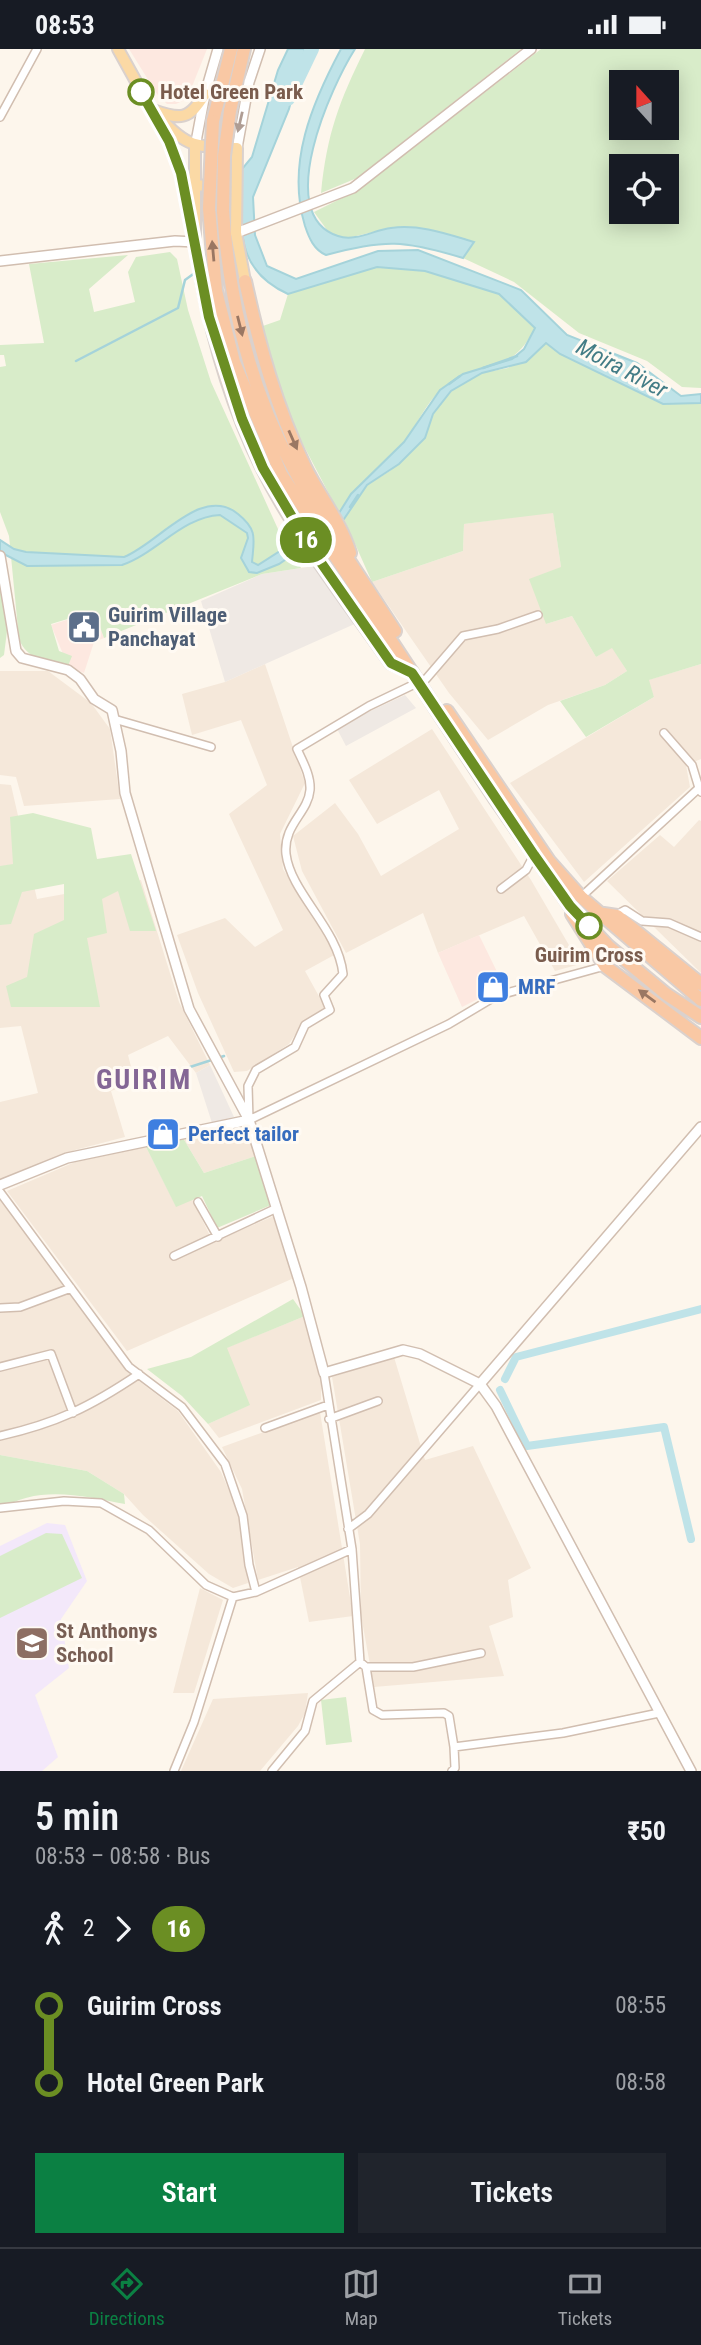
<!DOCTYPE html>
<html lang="en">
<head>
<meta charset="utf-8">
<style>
	:root { --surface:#171b24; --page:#20242c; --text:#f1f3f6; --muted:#9ea1a6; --line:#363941; --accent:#0b8043 }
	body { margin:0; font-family:"Roboto Condensed",sans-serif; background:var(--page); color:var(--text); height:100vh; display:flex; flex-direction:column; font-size:26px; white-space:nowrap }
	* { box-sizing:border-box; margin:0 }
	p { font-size:23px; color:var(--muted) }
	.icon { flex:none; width:38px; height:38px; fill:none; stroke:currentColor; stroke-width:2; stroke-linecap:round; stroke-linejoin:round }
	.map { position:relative; height:1722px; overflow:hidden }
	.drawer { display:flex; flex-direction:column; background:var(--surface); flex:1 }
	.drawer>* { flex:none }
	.badge { padding:0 14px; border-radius:23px; font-size:24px; line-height:46px }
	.needle { width:46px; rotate:339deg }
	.fabs { position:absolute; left:609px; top:21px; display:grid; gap:14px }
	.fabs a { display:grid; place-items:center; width:70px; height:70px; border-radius:0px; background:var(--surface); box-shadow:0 4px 18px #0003; font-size:35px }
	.map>.badge { position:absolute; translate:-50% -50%; box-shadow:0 0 0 4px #fff }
	.legs { display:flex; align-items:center; gap:10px; height:77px; padding:0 35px; font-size:23px }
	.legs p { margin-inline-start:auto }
	.head { display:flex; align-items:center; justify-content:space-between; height:119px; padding:0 35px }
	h1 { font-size:38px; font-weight:600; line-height:52px }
	.primary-button { display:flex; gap:14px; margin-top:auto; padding:14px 35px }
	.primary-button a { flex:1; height:80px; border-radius:0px; background:var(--accent); color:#fff; font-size:28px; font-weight:600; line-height:80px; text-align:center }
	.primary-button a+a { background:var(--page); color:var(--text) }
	ul { padding:0 35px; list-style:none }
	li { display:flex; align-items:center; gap:24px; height:77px; font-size:26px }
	li i { display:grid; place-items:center; width:10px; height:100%; margin:0 9px; background:currentColor }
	li i::after { content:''; width:18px; height:18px; margin:-9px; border:5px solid; border-radius:50%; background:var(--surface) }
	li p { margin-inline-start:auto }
	li:first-child i { background:linear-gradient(#0000 50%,currentColor 0) }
	li:last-child i { background:linear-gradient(currentColor 50%,#0000 0) }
	.status { display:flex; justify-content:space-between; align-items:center; height:49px; padding:0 35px; background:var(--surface); direction:ltr }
	.status svg { height:19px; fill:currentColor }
	.tabs { display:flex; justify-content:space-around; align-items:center; height:98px; border-top:2px solid var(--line); background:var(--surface); font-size:19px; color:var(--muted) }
	.tabs a { display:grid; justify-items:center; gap:4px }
	.tabs .on { color:var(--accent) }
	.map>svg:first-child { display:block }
	.residential { fill:#f5e8da }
	.commercial { fill:#fde8e0 }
	.industrial { fill:#efe9e4 }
	.education { fill:#f3e8fa }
	.green { fill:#d8ecc9; fill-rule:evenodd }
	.water { fill:#bfe3e8; stroke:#a5d3da; stroke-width:2 }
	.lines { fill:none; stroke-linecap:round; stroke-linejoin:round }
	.stream { stroke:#a5d3da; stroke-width:2.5 }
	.canal { stroke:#bfe3e8; stroke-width:8 }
	.river { stroke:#bfe3e8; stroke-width:14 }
	.minor-casing { stroke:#d1beb0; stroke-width:10 }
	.tertiary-casing { stroke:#d1beb0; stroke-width:12 }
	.primary-casing { stroke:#dad1cd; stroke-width:14 }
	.trunk-casing { stroke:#dad1cd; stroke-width:16 }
	.minor { stroke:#fff; stroke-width:7 }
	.tertiary { stroke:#fff; stroke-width:9 }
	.primary { stroke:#fbd9a5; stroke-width:10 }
	.trunk { stroke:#f9c8a4; stroke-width:12 }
	.trunk-bridge-casing { stroke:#dad1cd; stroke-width:16; stroke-linecap:butt }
	.trunk-bridge { stroke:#f9c8a4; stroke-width:12 }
	.oneway { fill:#af9d94 }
	.oneway2 { fill:#9a7763 }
	.line-1-casing { stroke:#fff; stroke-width:16 }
	.line-1 { stroke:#6b8e23; stroke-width:10 }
	.stop-1-dot { fill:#fff; stroke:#6b8e23; stroke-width:3.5 }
	.labels { text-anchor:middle; stroke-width:6; stroke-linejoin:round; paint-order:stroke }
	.stop-label { font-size:21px; font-weight:bold; fill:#7a5c4d; stroke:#fffaf3; text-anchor:start }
	.service-label { font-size:21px; font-weight:bold; fill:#4e5e75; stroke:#fffaf3; text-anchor:start }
	.shop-label { font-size:21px; font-weight:bold; fill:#366cbe; stroke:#fffaf3; text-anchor:start }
	.education-label { font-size:21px; font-weight:bold; fill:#785e54; stroke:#fffaf3; text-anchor:start }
	.water-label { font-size:23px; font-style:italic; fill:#437c86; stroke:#fffaf3 }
	.district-label { font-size:28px; font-weight:bold; letter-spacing:2px; fill:#846695; stroke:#fffaf3 }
</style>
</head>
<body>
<div class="status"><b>08:53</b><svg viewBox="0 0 49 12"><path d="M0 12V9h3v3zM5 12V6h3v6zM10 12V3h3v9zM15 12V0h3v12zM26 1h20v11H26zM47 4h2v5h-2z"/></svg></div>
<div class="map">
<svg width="701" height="1722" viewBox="0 0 701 1722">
	<rect width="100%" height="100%" fill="#fdf6ec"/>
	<path class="residential" d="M 553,463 L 561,518 L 546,575 L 572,567 L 596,608 L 612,598 L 627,622 L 605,636 L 548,656 L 488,691 L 449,644 L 372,533 L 463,502 L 464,475 Z
		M 265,615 L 305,734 L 280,785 L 283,820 L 336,905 L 305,922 L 326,960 L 302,975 L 289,995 L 247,1022 L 234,1023 L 198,944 L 177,886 L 225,869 L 255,898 L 283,881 L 229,765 L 267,736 L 241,671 L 192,686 L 182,645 L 225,633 Z
		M 701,615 L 701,710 L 686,716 L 690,738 L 584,833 L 510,734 L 654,648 L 648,631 Z
		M 0,622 L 48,622 L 91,654 L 110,680 L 120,750 L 24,757 L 16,728 L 0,726 Z
		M 432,680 L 531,831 L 580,915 L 555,922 L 524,867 L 438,904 L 423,864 L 346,904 L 302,822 L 293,787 L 335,754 L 358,785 L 381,827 L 459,780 L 439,741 L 377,775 L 349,731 Z
		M 0,735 L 11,736 L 37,850 L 141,831 L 179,953 L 210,1016 L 196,1024 L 168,987 L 128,1006 L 135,1033 L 111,1042 L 125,1088 L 75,1101 L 0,1131 L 0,1053 L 38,1044 L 21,977 L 0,979 Z
		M 699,771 L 701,772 L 701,924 L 607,832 L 660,786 L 674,798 Z
		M 242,1075 L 247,1081 L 256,1107 L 204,1124 L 183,1089 Z
		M 146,1098 L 176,1157 L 192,1150 L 213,1193 L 274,1167 L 294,1229 L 127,1302 L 7,1142 L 75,1113 Z
		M 0,1146 L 126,1322 L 178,1362 L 221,1423 L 241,1470 L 248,1534 L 233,1539 L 209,1525 L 143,1466 L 124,1445 L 87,1422 L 0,1406 Z
		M 305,1267 L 321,1331 L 321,1351 L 219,1389 L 208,1375 L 249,1356 L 226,1299 Z
		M 394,1308 L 425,1411 L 473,1397 L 531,1519 L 508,1531 L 513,1568 L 489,1577 L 504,1627 L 374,1638 L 361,1566 L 360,1495 L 332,1328 Z
		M 320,1363 L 353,1567 L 309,1573 L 298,1518 L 258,1531 L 242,1440 L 222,1398 Z
		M 200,1539 L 223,1551 L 194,1644 L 173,1644 Z
		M 308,1644 L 305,1664 L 298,1677 L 260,1722 L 181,1722 L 213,1650 Z"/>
	<path class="commercial" d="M 129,0 L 207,0 L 187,50 L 176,55 L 167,55 L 157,45 Z
		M 94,562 L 104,589 L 94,593 L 84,624 L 68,617 L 51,576 Z
		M 479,886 L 504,937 L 462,958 L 438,904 Z"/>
	<path class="industrial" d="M 321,516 L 359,573 L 225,633 L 201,552 L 262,525 Z
		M 405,646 L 416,659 L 346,697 L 336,678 Z
		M 210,1016 L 234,1068 L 212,1074 L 196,1024 Z"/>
	<path class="education" d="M 47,1474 L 65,1476 L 87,1532 L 61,1570 L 69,1619 L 35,1646 L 58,1708 L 42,1722 L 0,1722 L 0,1497 Z"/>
	<path class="green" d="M 365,0 L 521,0 L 357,129 L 321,144 C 327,84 339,53 365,0 Z
		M 541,0 L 701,0 L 701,339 L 682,338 L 647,312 L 579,284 L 514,233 L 463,209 L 474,194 L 390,179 L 352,188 L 339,188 L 327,181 L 314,163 L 360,140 ZM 621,33 L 667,33 L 667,79 L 621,79 ZM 621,117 L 667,117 L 667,163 L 621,163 Z
		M 170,203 L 177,210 L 188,261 L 211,333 L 283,491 L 301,519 L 262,525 L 104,589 L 94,562 L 51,575 L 59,602 L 72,607 L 68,617 C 48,613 27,611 19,590 L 9,487 L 0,463 L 0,318 L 6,317 L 4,306 L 0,306 L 0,296 L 44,294 L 29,215 L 128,206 L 89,240 L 94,263 L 135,253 L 128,223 L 136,208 Z
		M 377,218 L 425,222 L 499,245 L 535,279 C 507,333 479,307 441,341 C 426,354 416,377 404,393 C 384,419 357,436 339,464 L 285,361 L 260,278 L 280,271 L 288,245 Z
		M 546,294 L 560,305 L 663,355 L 701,354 L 701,615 L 649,631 L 654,648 L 586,688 L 560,652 L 605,636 L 627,622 L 612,599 L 596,608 L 572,567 L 546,575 L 529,530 L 561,518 L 553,464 L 464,475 L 463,502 L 372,533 L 344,470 L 367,436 L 390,422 L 425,389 L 433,365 L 451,342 L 482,324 L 508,319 Z
		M 0,533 L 8,574 L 4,606 L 0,609 Z
		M 33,764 L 91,779 L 97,810 L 131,805 L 156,882 L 130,882 L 118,842 L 102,850 L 107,884 L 87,889 L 100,958 L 11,958 L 6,937 L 27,928 L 34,885 L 64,871 L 64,835 L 22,843 L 11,875 L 0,876 L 0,817 L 13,815 L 10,768 Z
		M 183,1089 L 204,1124 L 256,1107 L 271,1156 L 217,1179 L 202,1147 L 176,1158 L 146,1098 Z
		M 293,1250 L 305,1267 L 227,1299 L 250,1356 L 208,1375 L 182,1347 L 147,1320 L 191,1308 Z
		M 0,1406 L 87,1422 L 124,1445 L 125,1455 C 84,1447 37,1435 0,1461 Z
		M 46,1484 L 62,1485 L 82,1529 L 0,1569 L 0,1507 Z
		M 346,1648 L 352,1693 L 326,1696 L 321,1651 Z"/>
	<path class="water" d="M 288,0 L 305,0 L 289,60 L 253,148 L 255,186 L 267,217 L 296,230 L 378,202 L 418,201 L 521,241 L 567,286 L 637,314 L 681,347 L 701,345 L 701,354 L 663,355 L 560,305 L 546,294 L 526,313 L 482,324 L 451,342 L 433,365 L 425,389 L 399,415 L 367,436 L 344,470 L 279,515 L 257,524 L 249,523 L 241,509 L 248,489 L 247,484 L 220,466 C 182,468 157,504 122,516 L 27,517 L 0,503 L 0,491 L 14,500 L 26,503 L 124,508 C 159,494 202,435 238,465 C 258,481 254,490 252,513 L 258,516 L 339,464 L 351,445 L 404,393 L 440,341 L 463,325 L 512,310 L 524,300 L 535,279 L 499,245 L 425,222 L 377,218 L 288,245 C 231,219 242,174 242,120 L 252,108 L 278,21 Z
		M 341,0 L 355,0 C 332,36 272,166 338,187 C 355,193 374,181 391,179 C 420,175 447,185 474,193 L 463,209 C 404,191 385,190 326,206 C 314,201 309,189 305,177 C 286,115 312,54 341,0 Z"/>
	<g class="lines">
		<path class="stream" d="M 76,312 L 178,259 L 185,231 L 196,223
			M 483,319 L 517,307
			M 449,335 L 460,327
			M 350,458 L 358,446
			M 190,1018 L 224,1007"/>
		<path class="canal" d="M 505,1330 L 516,1308 L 701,1260
			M 500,1341 L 527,1397 L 664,1378 L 691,1490"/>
		<path class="river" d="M 288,50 L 312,0"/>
		<g class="minor-casing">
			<path id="minor" d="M 0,68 L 37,0
				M 426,630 L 463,587 L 498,580 L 538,566
				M 419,633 L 369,657 L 297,700 C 303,713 311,727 310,741 C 308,764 283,776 286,805 C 291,845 338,879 343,925 L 324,946 L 330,961 L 305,976 L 295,998 L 256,1021 L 248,1037 L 249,1071 L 449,975 L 496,947 L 605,917
				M 114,670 L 211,698
				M 664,684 L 692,716 L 699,739
				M 501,840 L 526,821 L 534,806
				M 581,848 L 699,739 L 701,743
				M 616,866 L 625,861 L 642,872 L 669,874 L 701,888
				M 0,1143 L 129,1318 L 182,1358 L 225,1415 L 243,1467 L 249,1516 L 256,1543
				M 198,1153 L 218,1188
				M 174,1207 L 277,1159
				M 0,1259 L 20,1258 L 71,1239
				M 0,1318 L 51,1305 L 73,1364
				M 329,1370 L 378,1352
				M 265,1379 L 328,1356
				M 0,1387 C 57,1374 90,1358 139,1325
				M 0,1459 L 64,1452 L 101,1454 L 149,1481 L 206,1536 L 233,1548 L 256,1543 L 352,1500
				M 348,1480 L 368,1465 L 480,1335
				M 360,1613 L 366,1618 L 373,1661 L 382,1666 L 444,1664 L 449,1667 L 454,1698 L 563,1684 L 659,1664
				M 366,1618 L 413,1618 L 481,1604
				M 174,1722 L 194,1673 L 233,1548
				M 272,1722 L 305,1682 L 313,1652 L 360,1613 L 352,1500 L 324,1324
				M 452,1722 L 455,1719 L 454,1698"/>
		</g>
		<g class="tertiary-casing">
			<path id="tertiary" d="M 195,98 L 205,45 L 218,0
				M 237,99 L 249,33 L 260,0
				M 236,184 L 353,139 L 531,0
				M 0,212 L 175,192 L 195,193
				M 0,507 L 16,602 L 22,609 L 68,621 L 80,630 L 94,650 L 112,661 L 121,702 L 125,744 L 189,960 L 249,1071 L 301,1238 L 324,1324 L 403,1301 L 420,1305 L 480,1335 L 496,1357 L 691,1722
				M 0,1136 L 67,1109 L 249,1071
				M 480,1335 L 701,1078"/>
		</g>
		<g class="primary-casing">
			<path id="primary" d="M 118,0 L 169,92 L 181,124 L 193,136 L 219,137
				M 151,60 C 186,96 187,98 237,99 L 236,184 L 245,232
				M 153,61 C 181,71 189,71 205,45
				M 195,98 L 195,193 L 202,231
				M 181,124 L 191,172"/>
		</g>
		<g class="trunk-casing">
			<path id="trunk" d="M 230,62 L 244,0
				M 213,72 L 231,0
				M 209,159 L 216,242 L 234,313 L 281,425 L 496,751 L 570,857 L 608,897 L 666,945 L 701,968
				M 223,162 C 229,251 250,340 293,419 C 323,475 360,528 395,582
				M 202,231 C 214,294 234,361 262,418 C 297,488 347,551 391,614 L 412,623
				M 245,232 C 259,296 276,358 305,418 C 319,447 340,472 350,504
				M 447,662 L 549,812 L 581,848 L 701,951
				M 597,864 L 617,867 L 701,935
				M 572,865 L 605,917 L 701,989"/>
		</g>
		<use href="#minor" class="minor"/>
		<use href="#tertiary" class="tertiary"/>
		<use href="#primary" class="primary"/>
		<use href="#trunk" class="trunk"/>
		<g class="trunk-bridge-casing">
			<path id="trunk-bridge" d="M 209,159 L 213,72
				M 223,162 L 224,107 L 230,62"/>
		</g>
		<use href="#trunk-bridge" class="trunk-bridge"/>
	</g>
	<defs><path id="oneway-solid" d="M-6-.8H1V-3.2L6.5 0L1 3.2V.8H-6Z" transform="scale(1.75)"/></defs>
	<use class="oneway" href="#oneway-solid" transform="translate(240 73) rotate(103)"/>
	<g class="oneway2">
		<use href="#oneway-solid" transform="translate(213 202) rotate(-95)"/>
		<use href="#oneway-solid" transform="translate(240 277) rotate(76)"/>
		<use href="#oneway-solid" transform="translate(293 391) rotate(66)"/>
		<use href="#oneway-solid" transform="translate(647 947) rotate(-144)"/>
	</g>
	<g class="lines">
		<g class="line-1-casing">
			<path id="line-1" d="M 141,43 L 169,92 L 181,124 L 209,268 L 242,370 L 263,419 L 308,495 L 391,614 L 412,624 L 534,806 L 570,857 L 589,877"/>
		</g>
		<use href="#line-1" class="line-1"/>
	</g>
	<defs>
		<g id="civic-square" transform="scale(1.75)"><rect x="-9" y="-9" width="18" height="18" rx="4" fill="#5c6f8a" stroke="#fffaf3"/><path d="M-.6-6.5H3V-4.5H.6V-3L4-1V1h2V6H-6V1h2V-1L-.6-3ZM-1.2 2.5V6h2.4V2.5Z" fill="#fff"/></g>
		<g id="shop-square" transform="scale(1.75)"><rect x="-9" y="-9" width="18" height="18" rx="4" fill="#3f7fe0" stroke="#fffaf3"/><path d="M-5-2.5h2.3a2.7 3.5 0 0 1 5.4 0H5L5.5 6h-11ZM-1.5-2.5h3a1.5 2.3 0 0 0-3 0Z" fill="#fff"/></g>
		<g id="school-square" transform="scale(1.75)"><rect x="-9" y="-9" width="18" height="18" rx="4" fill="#8d6e63" stroke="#fffaf3"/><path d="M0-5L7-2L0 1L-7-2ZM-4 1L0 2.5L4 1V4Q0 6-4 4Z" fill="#fff"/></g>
	</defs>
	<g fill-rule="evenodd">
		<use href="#civic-square" x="84" y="578"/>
		<use href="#shop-square" x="493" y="938"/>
		<use href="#shop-square" x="163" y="1085"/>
		<use href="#school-square" x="32" y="1594"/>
	</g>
	<g class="stop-1-dot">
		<circle cx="141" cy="43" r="12"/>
		<circle cx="589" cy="877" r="12"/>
	</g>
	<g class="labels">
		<g class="stop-label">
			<text x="160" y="50">Hotel Green Park</text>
			<text x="589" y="913" text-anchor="middle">Guirim Cross</text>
		</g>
		<g class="service-label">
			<text x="108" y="573">Guirim Village<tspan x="108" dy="24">Panchayat</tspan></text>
		</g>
		<g class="shop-label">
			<text x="518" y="945">MRF</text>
			<text x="188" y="1092">Perfect tailor</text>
		</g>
		<g class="education-label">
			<text x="56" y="1589">St Anthonys<tspan x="56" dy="24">School</tspan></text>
		</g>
		<g class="water-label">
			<text transform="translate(622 319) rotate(28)" y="8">Moira River</text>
		</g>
		<g class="district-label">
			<text x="144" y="1040">GUIRIM</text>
		</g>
	</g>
</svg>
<div class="fabs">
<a><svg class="needle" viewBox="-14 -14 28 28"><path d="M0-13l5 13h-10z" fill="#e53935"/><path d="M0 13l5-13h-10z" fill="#9ea1a6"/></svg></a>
<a><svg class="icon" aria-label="locate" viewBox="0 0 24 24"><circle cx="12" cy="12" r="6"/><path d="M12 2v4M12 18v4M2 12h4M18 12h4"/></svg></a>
</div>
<b class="badge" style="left:306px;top:491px;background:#6b8e23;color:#fff">16</b>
</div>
<section class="drawer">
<div class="head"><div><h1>5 min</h1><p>08:53 – 08:58 · Bus</p></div><b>₹50</b></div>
<div class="legs"><svg class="icon" aria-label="walk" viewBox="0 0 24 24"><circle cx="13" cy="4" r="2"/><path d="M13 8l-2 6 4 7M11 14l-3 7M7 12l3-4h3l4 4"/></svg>2<svg class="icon" aria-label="forward" viewBox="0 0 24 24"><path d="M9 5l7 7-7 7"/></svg><b class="badge" style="background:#6b8e23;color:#fff">16</b></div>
<ul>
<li><i style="color:#6b8e23"></i><b>Guirim Cross</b><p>08:55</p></li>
<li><i style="color:#6b8e23"></i><b>Hotel Green Park</b><p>08:58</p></li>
</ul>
<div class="primary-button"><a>Start</a><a>Tickets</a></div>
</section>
<nav class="tabs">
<a class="on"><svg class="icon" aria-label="directions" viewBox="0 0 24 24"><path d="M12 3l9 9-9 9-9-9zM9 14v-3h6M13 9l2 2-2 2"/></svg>Directions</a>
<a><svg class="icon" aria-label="map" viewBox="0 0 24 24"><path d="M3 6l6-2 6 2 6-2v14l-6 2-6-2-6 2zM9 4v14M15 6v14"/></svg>Map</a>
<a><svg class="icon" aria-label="tickets" viewBox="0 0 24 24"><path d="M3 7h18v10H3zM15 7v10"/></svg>Tickets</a>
</nav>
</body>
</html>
